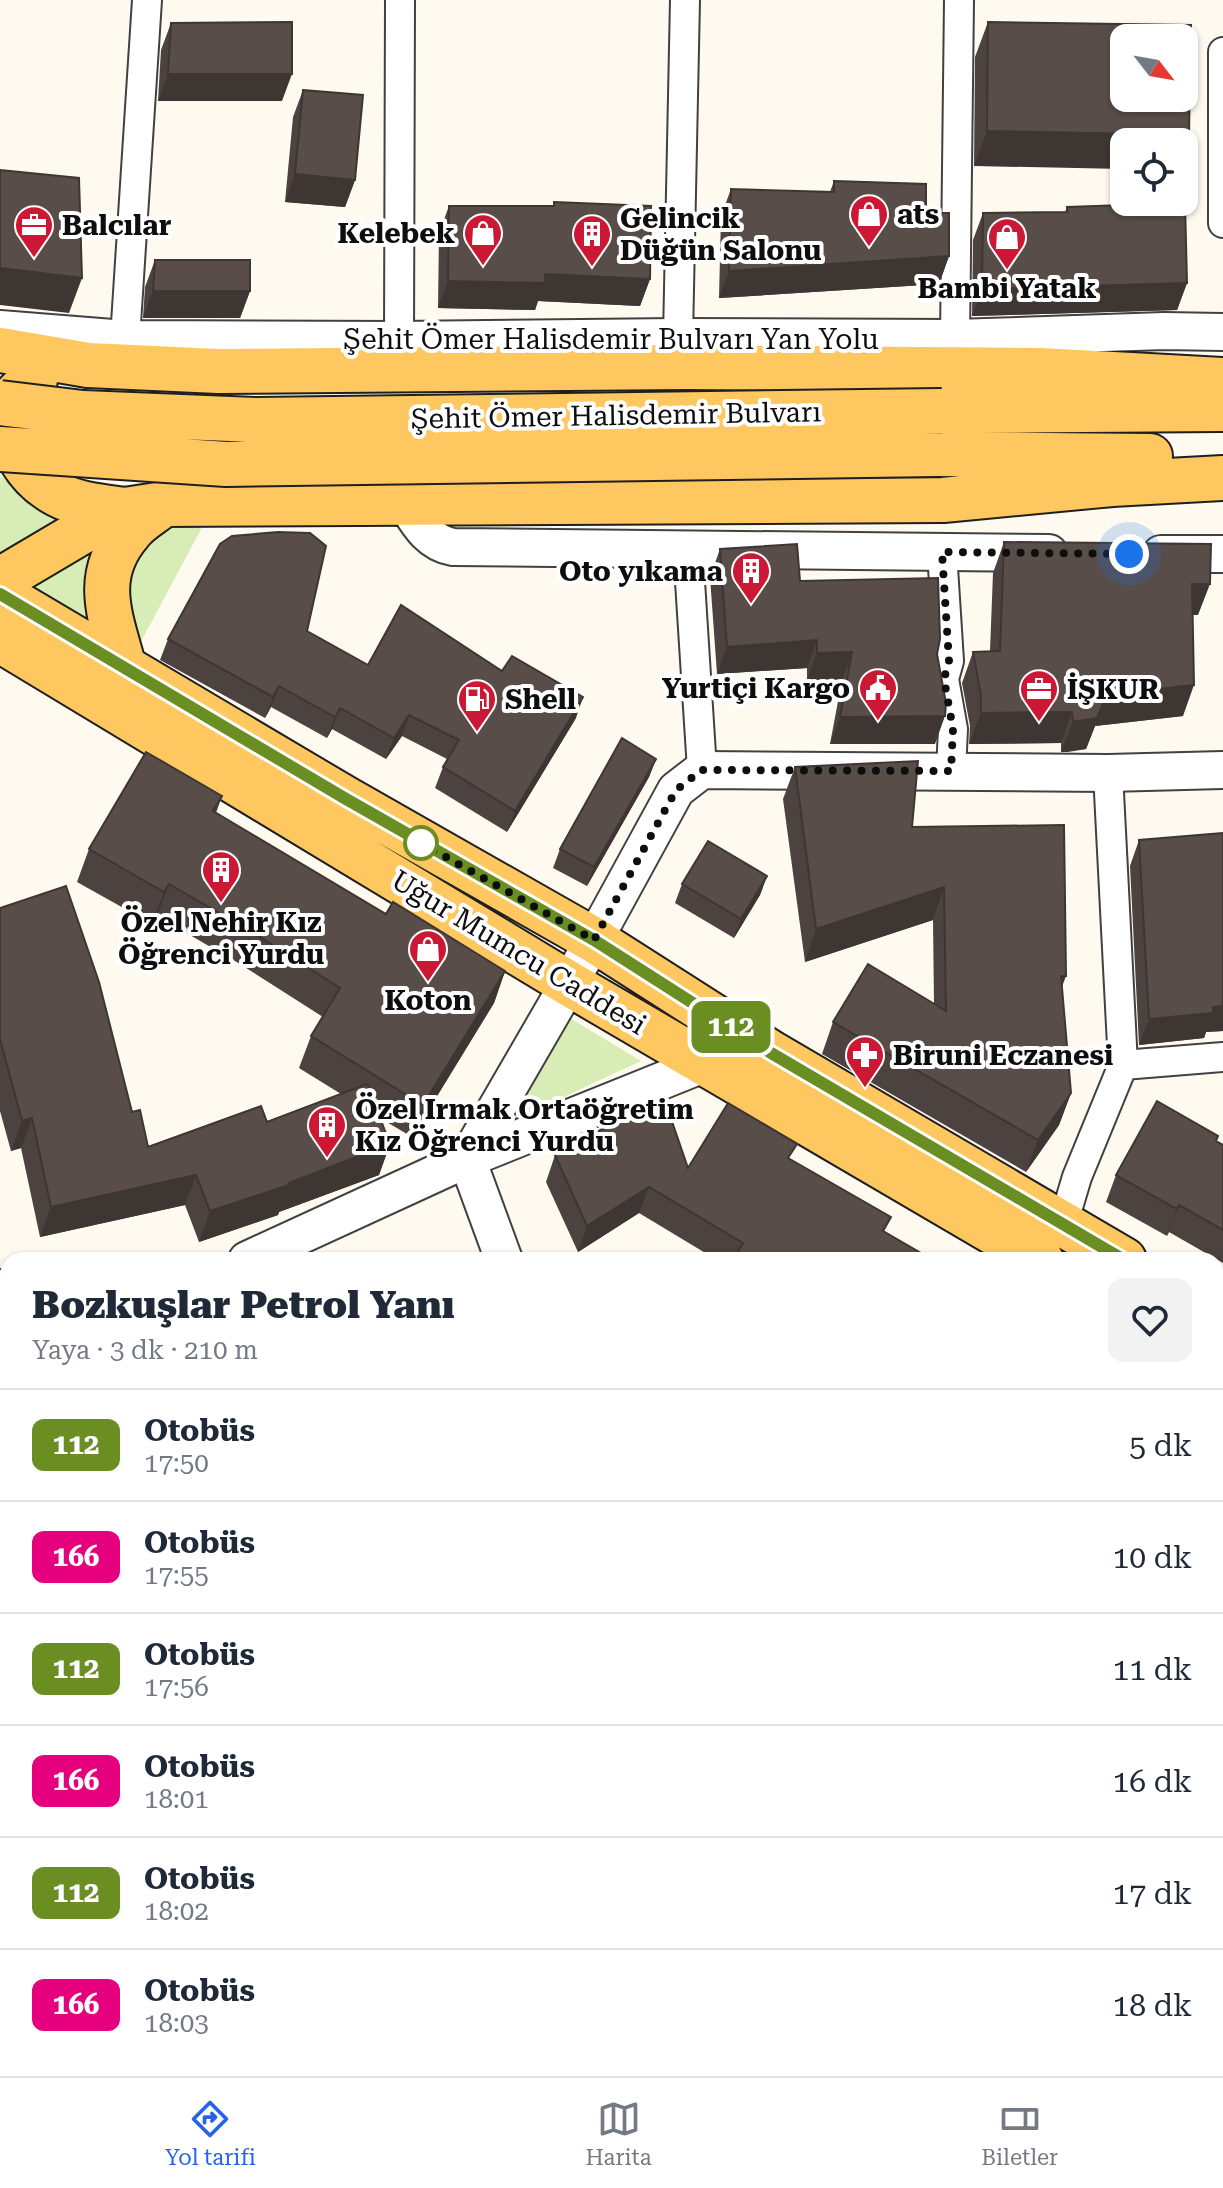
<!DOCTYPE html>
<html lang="tr">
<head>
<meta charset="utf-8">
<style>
	:root { --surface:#fff; --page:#f2f2f3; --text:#1f2937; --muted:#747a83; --line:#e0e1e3; --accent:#2563eb }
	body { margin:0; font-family:"Roboto Serif",serif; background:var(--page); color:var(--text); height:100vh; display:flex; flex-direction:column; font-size:30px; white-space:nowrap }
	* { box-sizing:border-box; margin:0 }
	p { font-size:26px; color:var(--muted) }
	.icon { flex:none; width:44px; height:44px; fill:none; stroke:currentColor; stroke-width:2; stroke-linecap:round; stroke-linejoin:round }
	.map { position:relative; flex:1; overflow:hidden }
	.drawer { position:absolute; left:0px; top:1252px; width:1224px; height:824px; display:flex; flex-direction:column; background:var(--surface); border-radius:24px 24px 0 0; box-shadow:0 2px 6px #0004 }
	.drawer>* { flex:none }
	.badge { padding:0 16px; border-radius:12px; font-size:28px; line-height:52px }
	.needle { width:52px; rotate:121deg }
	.tools { position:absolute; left:1110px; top:24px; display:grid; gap:16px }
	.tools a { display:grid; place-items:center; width:88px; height:88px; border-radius:16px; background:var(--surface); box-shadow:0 2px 6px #0004; font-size:40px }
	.you { position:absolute; width:40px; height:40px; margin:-20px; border:6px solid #fff; border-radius:50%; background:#1a73e8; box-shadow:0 0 0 12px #1a73e833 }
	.map>.badge { position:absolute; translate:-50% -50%; box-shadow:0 0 0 4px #fff }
	.round { display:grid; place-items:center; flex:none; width:84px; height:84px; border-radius:16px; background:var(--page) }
	.headline { display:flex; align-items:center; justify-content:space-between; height:136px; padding:0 32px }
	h1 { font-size:38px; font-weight:800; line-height:60px }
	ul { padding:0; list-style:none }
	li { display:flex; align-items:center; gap:24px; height:112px; padding:0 32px; border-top:2px solid var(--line) }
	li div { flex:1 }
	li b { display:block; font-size:30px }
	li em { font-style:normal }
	li .badge { min-width:88px; font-weight:700; text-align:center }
	.dock { display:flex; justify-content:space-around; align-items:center; height:112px; border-top:2px solid var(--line); background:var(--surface); font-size:22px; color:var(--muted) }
	.dock a { display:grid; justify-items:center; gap:4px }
	.dock .active { color:var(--accent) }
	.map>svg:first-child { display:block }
	.green { fill:#d8edb5 }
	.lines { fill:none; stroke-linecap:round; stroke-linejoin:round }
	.minor-casing { stroke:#414141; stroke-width:32 }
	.tertiary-casing { stroke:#414141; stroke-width:40 }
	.secondary-casing { stroke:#303030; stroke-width:44 }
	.primary-casing { stroke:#1f1f1f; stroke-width:48 }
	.minor { stroke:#fff; stroke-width:28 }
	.tertiary { stroke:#fff; stroke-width:36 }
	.secondary { stroke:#ffecaa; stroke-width:40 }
	.primary { stroke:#ffc75f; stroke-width:44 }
	.primary-bridge-casing { stroke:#1f1f1f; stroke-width:48; stroke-linecap:butt }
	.primary-bridge { stroke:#ffc75f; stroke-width:44 }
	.wall { fill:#4c423f }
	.shaded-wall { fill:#3e3633 }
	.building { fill:#584d49; stroke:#3e3633; stroke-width:2; fill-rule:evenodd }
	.line-casing { stroke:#fff; stroke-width:18 }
	.line { stroke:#6b8e23; stroke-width:12 }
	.walk { stroke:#0e0e0e; stroke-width:8; stroke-dasharray:0 14.4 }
	.stop-dot { fill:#fff; stroke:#6b8e23; stroke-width:4 }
	.labels { text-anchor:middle; stroke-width:8; stroke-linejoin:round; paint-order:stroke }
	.poi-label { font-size:28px; font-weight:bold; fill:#0e0e0e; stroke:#fff; text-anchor:start }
	.street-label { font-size:28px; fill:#0e0e0e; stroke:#fff }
</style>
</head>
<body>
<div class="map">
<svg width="1223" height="2076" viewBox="0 0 1223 2076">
	<rect width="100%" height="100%" fill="#fffaef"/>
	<path class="green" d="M 0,477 L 8,478 L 82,517 L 0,565 Z
		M 206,520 L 137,649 L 127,634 L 126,558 L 154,524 Z
		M 99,537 L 94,628 L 22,588 Z
		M 570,1018 L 641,1061 L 508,1123 Z
		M 8,1801 L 8,1876 L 0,1876 L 0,1802 Z
		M 8,1953 L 8,2068 L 436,2068 L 446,2076 L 0,2076 L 0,1955 Z"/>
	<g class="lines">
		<g class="minor-casing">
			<path id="minor" d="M 1223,52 L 1223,223
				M 678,337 L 685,0
				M 955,338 L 959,0
				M 125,339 L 147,0
				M 399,340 L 400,0
				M 688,550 L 702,770
				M 942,552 L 949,661 L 944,679 L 953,729 L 951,771
				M 1123,1065 L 1223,1057
				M 1063,1224 L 1077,1177 L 1123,1065 L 1108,773
				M 0,1284 L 8,1308
				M 0,1992 L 8,2000
				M 80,2068 L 90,2076
				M 893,2068 L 896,2076"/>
		</g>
		<g class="tertiary-casing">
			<path id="tertiary" d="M 0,329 L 125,339 L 399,340 L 678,337 L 955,338 L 1164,331 L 1223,332
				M 406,504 C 418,523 429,543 453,547 L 1049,553
				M 1161,554 L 1223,554
				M 467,1159 L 594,940 L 676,790 L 702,770 L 1108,773 L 1223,770
				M 467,1159 L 504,1260
				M 247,1260 L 467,1159 L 706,1063
				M 0,1345 L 8,1342
				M 0,1941 L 8,1940
				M 457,2068 L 465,2076"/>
		</g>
		<g class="secondary-casing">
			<path id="secondary" d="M 1216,1694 L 1223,1694
				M 0,1761 L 8,1760"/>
		</g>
		<g class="primary-casing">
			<path id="primary" d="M 0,350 L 88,365 L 218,371 L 687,367 L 1040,370 L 1223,380
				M 35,380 C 26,383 18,392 12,400 C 0,436 25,477 57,494 C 77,505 103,507 125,510
				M 942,411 L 1223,409
				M 936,454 L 1150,456
				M 0,580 L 98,522 L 125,510 L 164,504 L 943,500 L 1112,484 L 1223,478
				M 0,594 L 346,799 L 594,940 L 771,1053 L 1124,1260
				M 0,640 L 568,983 L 1041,1260
				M 124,668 C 111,618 91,577 130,532 C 138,521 153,513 164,504
				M 1216,1313 L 1223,1317
				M 1216,1362 L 1223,1366"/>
		</g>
		<use href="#minor" class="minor"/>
		<use href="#tertiary" class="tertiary"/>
		<use href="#secondary" class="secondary"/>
		<use href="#primary" class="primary"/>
		<g class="primary-bridge-casing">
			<path id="primary-bridge" d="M 0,403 L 83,413 L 255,420 L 942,411
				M 0,449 L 226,464 L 936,454"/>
		</g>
		<use href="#primary-bridge" class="primary-bridge"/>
	</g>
	<path class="wall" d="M 988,22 L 1189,135 L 1184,148 L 1184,142 L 974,166 L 975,57 Z
		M 171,23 L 282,101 L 158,101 L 161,50 Z
		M 303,90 L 355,180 L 345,207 L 285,202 L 293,117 Z
		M 834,181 L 926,213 L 949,256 L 939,284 L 719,298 L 721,216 L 731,189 L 830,192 Z
		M 554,202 L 650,279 L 640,306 L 538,301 L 535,310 L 438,308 L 439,233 L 449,206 L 553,206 Z
		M 1067,207 L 1187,283 L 1177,310 L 972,316 L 973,240 L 983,213 L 1065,212 Z
		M 155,260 L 250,291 L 240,318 L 143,318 L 145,287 Z
		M 1004,542 L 1198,615 L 1193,615 L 1183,716 L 1095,726 L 1086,749 L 1068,752 L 1061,752 L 1061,743 L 969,744 L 970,726 L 962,683 L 973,652 L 990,651 L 993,573 Z
		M 720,549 L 800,581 L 937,654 L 935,744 L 830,744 L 842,680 L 807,680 L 807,668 L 717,674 L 710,577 Z
		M 307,631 L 368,665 L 576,718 L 507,832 L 435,788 L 443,767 L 447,759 L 402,736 L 386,759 L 332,729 L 327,738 L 271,707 L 265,718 L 160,660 L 168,639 Z
		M 656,759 L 649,777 L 587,886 L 553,868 L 560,849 Z
		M 795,767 L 912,827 L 1062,987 L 1071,1093 L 1059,1125 L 1026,1172 L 822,1054 L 833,1022 L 934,1004 L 933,920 L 805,962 L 783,799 Z
		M 222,796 L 216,813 L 386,914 L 505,971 L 494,1003 L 412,1137 L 380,1118 L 390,1144 L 379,1175 L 279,1212 L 278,1215 L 199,1242 L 185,1205 L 40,1237 L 21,1148 L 11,1151 L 0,1111 L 0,908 L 132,1112 L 148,1147 L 267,1122 L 341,1094 L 299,1068 L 311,1036 L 323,1017 L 240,964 L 157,916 L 152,924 L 77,882 L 89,849 Z
		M 1223,833 L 1223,1031 L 1206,1032 L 1204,1038 L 1139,1045 L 1130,866 L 1139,840 Z
		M 767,876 L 760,895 L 734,938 L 675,903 L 682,884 Z
		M 1217,1141 L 1223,1145 L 1223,1263 L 1169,1232 L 1167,1236 L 1106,1202 L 1116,1175 Z
		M 555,1155 L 688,1168 L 791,1160 L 886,1232 L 933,1260 L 717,1260 L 639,1213 L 578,1252 L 546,1182 Z
		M 1223,1757 L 1223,2066 L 1216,2055 L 1216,1758 Z
		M 127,2068 L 263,2068 L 274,2076 L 138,2076 Z
		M 500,2068 L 605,2068 L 602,2076 L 503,2076 Z
		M 1044,2068 L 1209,2068 L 1223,2076 L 1047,2076 Z"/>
	<path class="shaded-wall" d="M 168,74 L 292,74 L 282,101 L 158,101 Z
		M 987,131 L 1189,135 L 1184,148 L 1184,142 L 1124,142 L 1124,169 L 974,166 Z
		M 295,174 L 355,180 L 345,207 L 285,202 Z
		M 949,256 L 939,284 L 719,298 L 729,271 Z
		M 0,268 L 82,278 L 69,313 L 0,305 Z
		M 545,274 L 650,279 L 640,306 L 538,301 L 535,310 L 438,308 L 448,281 Z
		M 1187,283 L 1177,310 L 972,316 L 982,289 Z
		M 153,291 L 250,291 L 240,318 L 143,318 Z
		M 1192,584 L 1210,584 L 1198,615 L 1181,615 Z
		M 817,640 L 807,668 L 717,674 L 727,647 Z
		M 852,652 L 842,680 L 807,680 L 817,653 Z
		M 1194,685 L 1183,716 L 1095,726 L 1086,749 L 1061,752 L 1073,721 L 1106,695 Z
		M 279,686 L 271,707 L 265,718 L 273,697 Z
		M 583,697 L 576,718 L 507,832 L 515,811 Z
		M 340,708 L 332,729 L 327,738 L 335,717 Z
		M 1072,712 L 1061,743 L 969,744 L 981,713 Z
		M 409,715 L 402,736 L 386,759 L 394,738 Z
		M 945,716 L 935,744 L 830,744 L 840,717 Z
		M 656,759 L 649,777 L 587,886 L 594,867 Z
		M 767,876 L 760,895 L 734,938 L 741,919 Z
		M 169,884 L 157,916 L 152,924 L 164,892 Z
		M 944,887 L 933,920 L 805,962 L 816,929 Z
		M 505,971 L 494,1003 L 412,1137 L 423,1105 Z
		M 1061,976 L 1066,976 L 1054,1008 Z
		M 1223,1006 L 1223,1031 L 1206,1032 L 1204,1038 L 1139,1045 L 1149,1019 L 1213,1007 Z
		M 1071,1093 L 1059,1125 L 1026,1172 L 1038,1140 Z
		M 32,1118 L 21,1148 L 11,1151 L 22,1121 Z
		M 390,1144 L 379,1175 L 279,1212 L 278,1215 L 199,1242 L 210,1211 Z
		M 196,1175 L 185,1205 L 40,1237 L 51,1207 Z
		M 649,1187 L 639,1213 L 578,1252 L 587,1226 Z
		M 1179,1205 L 1169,1232 L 1167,1236 L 1177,1209 Z
		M 1223,1451 L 1223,1462 L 1216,1474 L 1216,1463 Z
		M 8,1478 L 8,1501 L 0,1504 L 0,1482 Z
		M 1223,1646 L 1223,1671 L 1216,1673 L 1216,1648 Z
		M 8,1688 L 8,1714 L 0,1714 L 0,1693 L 2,1689 Z
		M 8,2046 L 8,2051 L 2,2066 L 0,2057 Z
		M 582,2068 L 605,2068 L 602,2076 L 563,2076 Z"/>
	<path class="building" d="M 292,22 L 292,74 L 168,74 L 171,23 Z
		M 988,22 L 1191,25 L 1189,135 L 987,131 ZM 1124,38 L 1184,38 L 1184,98 L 1124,98 Z
		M 303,90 L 363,95 L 355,180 L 295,174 Z
		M 0,170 L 79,178 L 82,278 L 0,268 Z
		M 834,181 L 926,184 L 926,213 L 949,213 L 949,256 L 729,271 L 731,189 L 834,192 Z
		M 554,202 L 651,206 L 650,279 L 545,274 L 545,283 L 448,281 L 449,206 L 554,206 Z
		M 1185,203 L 1187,283 L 982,289 L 983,213 L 1068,212 L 1067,207 Z
		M 155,260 L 250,260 L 250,291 L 153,291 Z
		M 278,532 L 310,533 L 326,546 L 307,631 L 368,665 L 401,605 L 502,671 L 512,656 L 583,697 L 515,811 L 443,767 L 459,740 L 409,715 L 394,738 L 340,708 L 335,717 L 279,686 L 273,697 L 168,639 L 220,544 L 232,536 Z
		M 1004,542 L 1211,544 L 1210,584 L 1192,584 L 1194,685 L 1106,695 L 1097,718 L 1079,721 L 1073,721 L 1072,712 L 981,713 L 981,695 L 973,652 L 1000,651 Z
		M 797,544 L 800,581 L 938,578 L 940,639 L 937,654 L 946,703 L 945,716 L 840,717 L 852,652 L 817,653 L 817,640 L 727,647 L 720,549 Z
		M 622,738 L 656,759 L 594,867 L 560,849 Z
		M 146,752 L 222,796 L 213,811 L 386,914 L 393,902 L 505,971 L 423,1105 L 311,1036 L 340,988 L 252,932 L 169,884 L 164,892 L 89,849 Z
		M 918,761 L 912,827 L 1064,825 L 1066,976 L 1061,976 L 1071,1093 L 1038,1140 L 833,1022 L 868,964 L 946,1011 L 944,887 L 816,929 L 795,767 Z
		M 1223,833 L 1223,1006 L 1213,1007 L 1213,1013 L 1149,1019 L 1139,840 Z
		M 708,841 L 767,876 L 741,919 L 682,884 Z
		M 66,886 L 99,982 L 132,1112 L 140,1110 L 148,1147 L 261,1106 L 267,1122 L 367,1084 L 390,1144 L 289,1183 L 289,1185 L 210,1211 L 196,1175 L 51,1207 L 32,1118 L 22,1121 L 0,1039 L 0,908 Z
		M 1157,1101 L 1218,1136 L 1216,1141 L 1223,1145 L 1223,1230 L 1179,1205 L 1177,1209 L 1116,1175 Z
		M 728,1103 L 797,1144 L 788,1158 L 891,1217 L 883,1231 L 933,1260 L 753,1260 L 738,1251 L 743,1243 L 649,1187 L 587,1226 L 555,1155 L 606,1127 L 666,1104 L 688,1168 Z
		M 1216,1423 L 1223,1427 L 1223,1451 L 1216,1463 Z
		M 0,1432 L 8,1451 L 8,1478 L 0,1482 Z
		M 0,1585 L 8,1597 L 8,1688 L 2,1689 L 2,1693 L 0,1693 Z
		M 1223,1599 L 1223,1646 L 1216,1648 L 1216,1601 Z
		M 1223,1757 L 1223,2033 L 1216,2030 L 1216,1758 Z
		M 0,2032 L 8,2038 L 8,2046 L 0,2057 Z
		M 0,2058 L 8,2064 L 8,2068 L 13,2068 L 24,2076 L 0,2076 Z
		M 173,2068 L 263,2068 L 274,2076 L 184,2076 Z
		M 521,2068 L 582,2068 L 563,2076 L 524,2076 Z
		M 721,2068 L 726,2068 L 730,2074 L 742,2068 L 842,2068 L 845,2074 L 839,2076 L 705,2076 Z
		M 1060,2068 L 1209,2068 L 1213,2071 L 1223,2070 L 1223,2076 L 1063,2076 Z
		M 349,2069 L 358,2076 L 343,2076 Z"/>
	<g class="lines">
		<g class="line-casing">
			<path id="line" d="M 0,594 L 346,799 L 594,940 L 771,1053 L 1124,1260"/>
		</g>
		<use href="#line" class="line"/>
		<path class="walk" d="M 421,843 L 594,940 L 676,790 L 702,770 L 951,771 L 953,729 L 944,679 L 949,661 L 942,552 L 1129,554"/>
	</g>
	<defs>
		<g id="shop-pin" transform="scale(2)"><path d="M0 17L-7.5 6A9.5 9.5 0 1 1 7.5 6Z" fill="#cb1935" stroke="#fff"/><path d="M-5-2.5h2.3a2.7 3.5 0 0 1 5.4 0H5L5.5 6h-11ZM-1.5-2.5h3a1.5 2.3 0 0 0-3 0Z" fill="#fff"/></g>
		<g id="office-pin" transform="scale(2)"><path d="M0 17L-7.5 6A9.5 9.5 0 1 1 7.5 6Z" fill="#cb1935" stroke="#fff"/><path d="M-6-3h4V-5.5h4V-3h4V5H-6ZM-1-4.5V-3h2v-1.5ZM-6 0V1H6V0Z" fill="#fff"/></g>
		<g id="building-pin" transform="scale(2)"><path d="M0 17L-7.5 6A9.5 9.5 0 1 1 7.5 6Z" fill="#cb1935" stroke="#fff"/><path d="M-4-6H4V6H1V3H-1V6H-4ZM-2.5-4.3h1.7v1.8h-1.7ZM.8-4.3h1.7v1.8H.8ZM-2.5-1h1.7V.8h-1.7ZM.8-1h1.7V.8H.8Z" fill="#fff"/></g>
		<g id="civic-pin" transform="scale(2)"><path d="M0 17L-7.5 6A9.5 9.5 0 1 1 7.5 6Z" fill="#cb1935" stroke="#fff"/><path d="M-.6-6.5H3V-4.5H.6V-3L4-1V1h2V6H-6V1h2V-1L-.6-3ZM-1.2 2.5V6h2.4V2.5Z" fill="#fff"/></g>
		<g id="fuel-pin" transform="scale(2)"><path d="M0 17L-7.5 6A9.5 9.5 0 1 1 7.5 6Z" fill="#cb1935" stroke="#fff"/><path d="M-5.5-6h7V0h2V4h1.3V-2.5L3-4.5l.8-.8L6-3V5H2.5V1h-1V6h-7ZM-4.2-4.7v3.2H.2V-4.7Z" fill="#fff"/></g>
		<g id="pharmacy-pin" transform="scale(2)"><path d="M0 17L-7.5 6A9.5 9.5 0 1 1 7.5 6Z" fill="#cb1935" stroke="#fff"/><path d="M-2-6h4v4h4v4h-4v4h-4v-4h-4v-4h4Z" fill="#fff"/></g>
	</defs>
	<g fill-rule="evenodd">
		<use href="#shop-pin" x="869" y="214"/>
		<use href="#office-pin" x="34" y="225"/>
		<use href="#shop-pin" x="483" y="233"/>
		<use href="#building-pin" x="592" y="234"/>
		<use href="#shop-pin" x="1007" y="237"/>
		<use href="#building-pin" x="751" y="571"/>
		<use href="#civic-pin" x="878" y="688"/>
		<use href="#office-pin" x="1039" y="689"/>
		<use href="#fuel-pin" x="477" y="699"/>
		<use href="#building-pin" x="221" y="870"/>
		<use href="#shop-pin" x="428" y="949"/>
		<use href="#pharmacy-pin" x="865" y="1055"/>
		<use href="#building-pin" x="327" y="1125"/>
	</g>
	<circle class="stop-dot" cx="421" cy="843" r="16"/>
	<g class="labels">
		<g class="poi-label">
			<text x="897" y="224">ats</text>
			<text x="620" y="228">Gelincik<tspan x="620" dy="32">Düğün Salonu</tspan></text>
			<text x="62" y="235">Balcılar</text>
			<text x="455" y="243" text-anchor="end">Kelebek</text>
			<text x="1007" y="298" text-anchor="middle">Bambi Yatak</text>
			<text x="723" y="581" text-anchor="end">Oto yıkama</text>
			<text x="850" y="698" text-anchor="end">Yurtiçi Kargo</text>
			<text x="1067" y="699">İŞKUR</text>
			<text x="505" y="709">Shell</text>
			<text x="221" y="932" text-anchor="middle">Özel Nehir Kız<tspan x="221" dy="32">Öğrenci Yurdu</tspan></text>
			<text x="428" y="1010" text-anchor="middle">Koton</text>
			<text x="893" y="1065">Biruni Eczanesi</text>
			<text x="355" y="1119">Özel Irmak Ortaöğretim<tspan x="355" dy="32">Kız Öğrenci Yurdu</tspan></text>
		</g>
		<g class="street-label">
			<text x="611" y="349">Şehit Ömer Halisdemir Bulvarı Yan Yolu</text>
			<text transform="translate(616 415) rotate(-1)" y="10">Şehit Ömer Halisdemir Bulvarı</text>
			<text transform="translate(519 952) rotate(31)" y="10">Uğur Mumcu Caddesi</text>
		</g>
	</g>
</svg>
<div class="tools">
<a><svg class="needle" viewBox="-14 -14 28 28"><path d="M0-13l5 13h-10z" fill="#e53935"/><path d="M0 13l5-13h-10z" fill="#747a83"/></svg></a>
<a><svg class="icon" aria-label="locate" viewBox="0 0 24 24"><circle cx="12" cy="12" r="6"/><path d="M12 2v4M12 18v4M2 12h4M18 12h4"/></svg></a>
</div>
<div class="you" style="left:1129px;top:554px"></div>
<b class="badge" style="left:731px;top:1027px;background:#6b8e23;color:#fff">112</b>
<section class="drawer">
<div class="headline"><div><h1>Bozkuşlar Petrol Yanı</h1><p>Yaya · 3 dk · 210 m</p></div><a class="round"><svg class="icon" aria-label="heart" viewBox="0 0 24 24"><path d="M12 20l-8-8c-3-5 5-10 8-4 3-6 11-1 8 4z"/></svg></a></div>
<ul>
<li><span class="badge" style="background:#6b8e23;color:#fff">112</span><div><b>Otobüs</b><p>17:50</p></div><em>5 dk</em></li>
<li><span class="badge" style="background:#e6007e;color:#fff">166</span><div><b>Otobüs</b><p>17:55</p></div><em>10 dk</em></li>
<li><span class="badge" style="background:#6b8e23;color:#fff">112</span><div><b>Otobüs</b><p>17:56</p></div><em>11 dk</em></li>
<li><span class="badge" style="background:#e6007e;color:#fff">166</span><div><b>Otobüs</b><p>18:01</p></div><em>16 dk</em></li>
<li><span class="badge" style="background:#6b8e23;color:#fff">112</span><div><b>Otobüs</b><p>18:02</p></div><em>17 dk</em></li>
<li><span class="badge" style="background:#e6007e;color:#fff">166</span><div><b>Otobüs</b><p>18:03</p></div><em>18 dk</em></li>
</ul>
</section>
</div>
<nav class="dock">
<a class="active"><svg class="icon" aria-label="directions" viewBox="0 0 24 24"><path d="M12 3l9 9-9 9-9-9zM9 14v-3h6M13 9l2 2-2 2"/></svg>Yol tarifi</a>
<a><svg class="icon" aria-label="map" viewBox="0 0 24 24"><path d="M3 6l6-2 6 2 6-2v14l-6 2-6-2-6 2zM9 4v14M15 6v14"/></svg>Harita</a>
<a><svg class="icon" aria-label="tickets" viewBox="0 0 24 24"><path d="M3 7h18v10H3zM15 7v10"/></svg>Biletler</a>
</nav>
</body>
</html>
